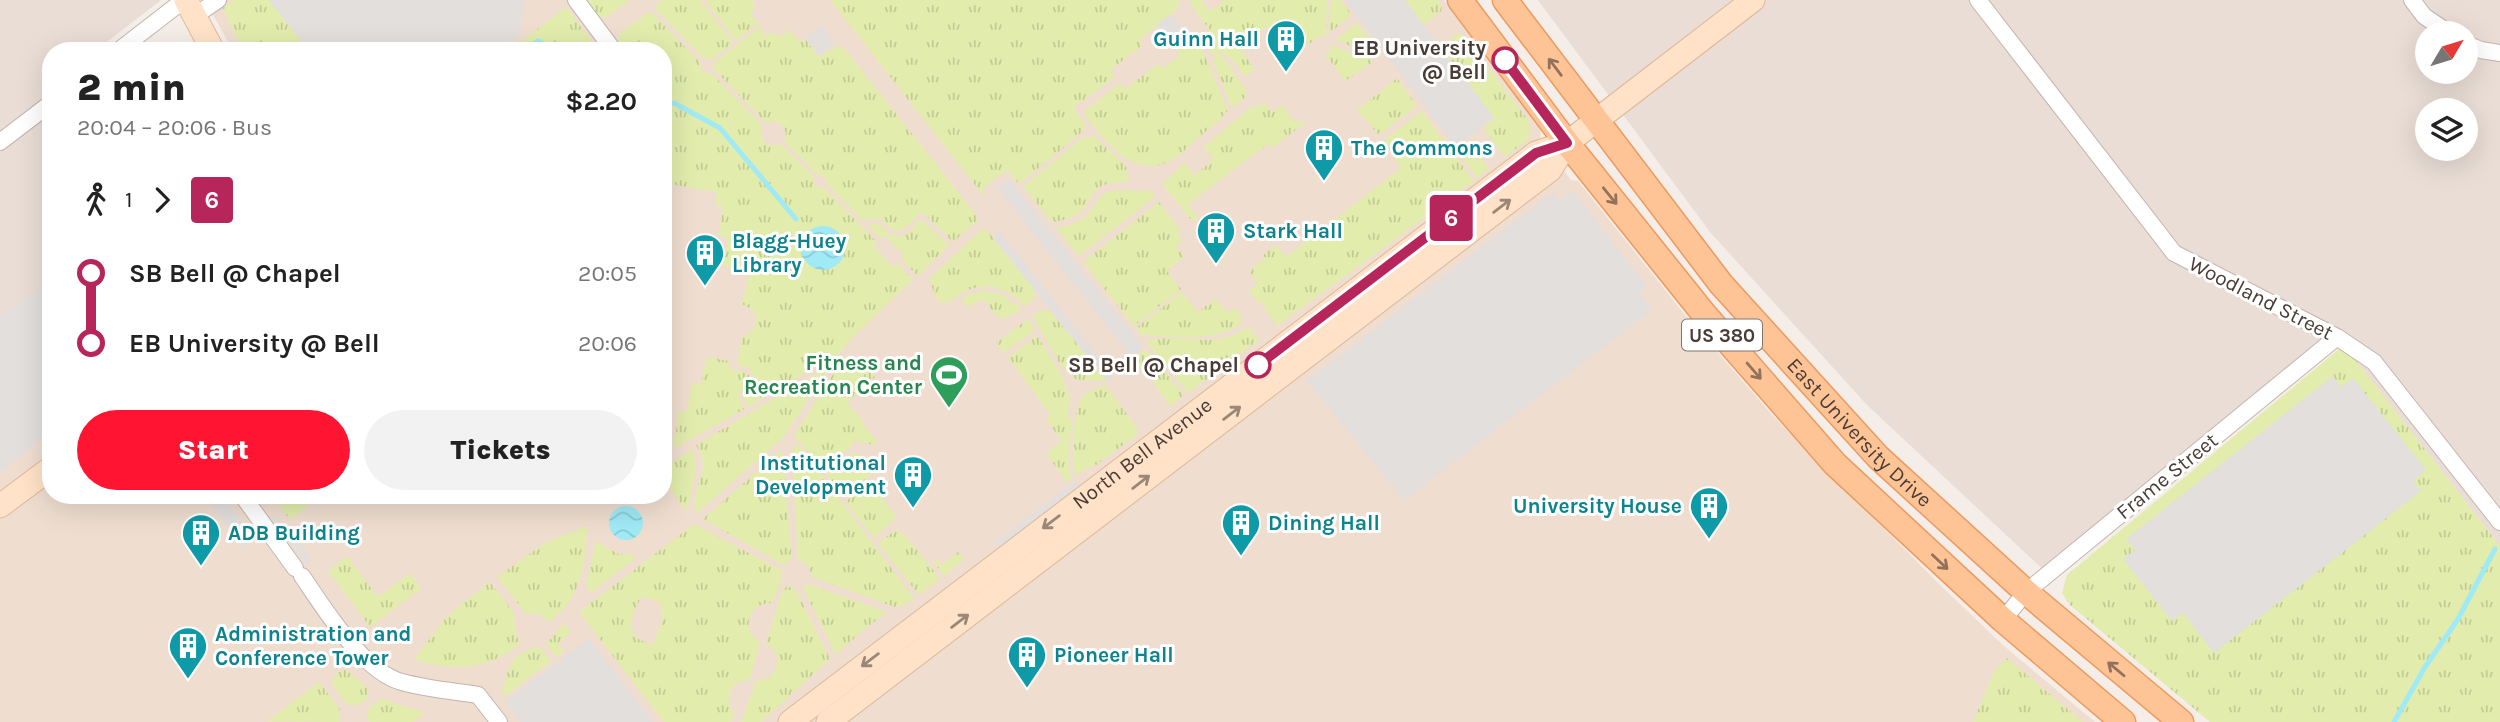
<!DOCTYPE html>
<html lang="en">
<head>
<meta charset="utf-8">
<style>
	:root { --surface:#fff; --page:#f2f2f2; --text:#222; --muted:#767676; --accent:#ff1432 }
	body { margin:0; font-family:Karla,sans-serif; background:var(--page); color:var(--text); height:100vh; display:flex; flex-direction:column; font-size:26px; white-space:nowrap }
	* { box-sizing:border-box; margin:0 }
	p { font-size:23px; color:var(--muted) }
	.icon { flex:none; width:38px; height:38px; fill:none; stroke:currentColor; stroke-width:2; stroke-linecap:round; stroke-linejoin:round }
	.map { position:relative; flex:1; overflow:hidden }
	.sheet { position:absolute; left:42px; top:42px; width:630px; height:462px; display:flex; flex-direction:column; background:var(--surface); border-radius:28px; box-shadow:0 7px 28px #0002 }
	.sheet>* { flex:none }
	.badge { padding:0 14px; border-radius:5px; font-size:24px; line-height:46px }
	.needle { width:46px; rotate:52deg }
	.fabs { position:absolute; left:2415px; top:21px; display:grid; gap:14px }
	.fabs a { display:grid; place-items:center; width:63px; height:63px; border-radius:50%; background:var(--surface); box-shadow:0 7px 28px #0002; font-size:35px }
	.map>.badge { position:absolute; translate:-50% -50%; box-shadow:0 0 0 4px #fff }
	.legs { display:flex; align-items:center; gap:10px; height:77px; padding:0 35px; font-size:23px }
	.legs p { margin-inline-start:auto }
	.headline { display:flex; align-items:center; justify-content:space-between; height:119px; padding:0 35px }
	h1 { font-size:38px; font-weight:800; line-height:52px }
	.cta { display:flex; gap:14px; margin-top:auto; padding:14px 35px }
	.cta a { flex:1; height:80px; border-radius:42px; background:var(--accent); color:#fff; font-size:28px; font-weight:800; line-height:80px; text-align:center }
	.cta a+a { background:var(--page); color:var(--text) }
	ul { padding:0 35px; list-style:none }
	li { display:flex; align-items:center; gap:24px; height:70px; font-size:26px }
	li i { display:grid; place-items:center; width:10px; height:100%; margin:0 9px; background:currentColor }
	li i::after { content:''; width:18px; height:18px; margin:-9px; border:5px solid; border-radius:50%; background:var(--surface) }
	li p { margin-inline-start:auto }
	li:first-child i { background:linear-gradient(#0000 50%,currentColor 0) }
	li:last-child i { background:linear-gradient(currentColor 50%,#0000 0) }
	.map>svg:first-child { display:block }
	.residential { fill:#e9ddd5; fill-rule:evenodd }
	.education { fill:#efded0 }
	.grass { fill:url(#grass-tufts); fill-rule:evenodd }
	.parking { fill:#e3dfdd }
	.water { fill:url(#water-waves) }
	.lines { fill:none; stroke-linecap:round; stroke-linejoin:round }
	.stream { stroke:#a0eaf6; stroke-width:5 }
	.street-casing { stroke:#c4b5ac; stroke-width:18 }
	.secondary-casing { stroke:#deb898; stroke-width:25 }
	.primary-casing { stroke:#ec9a5e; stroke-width:27 }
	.street { stroke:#fff; stroke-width:16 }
	.secondary { stroke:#ffe2c7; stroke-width:23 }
	.primary { stroke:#ffc496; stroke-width:24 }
	.oneway { stroke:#92725c }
	.oneway2 { stroke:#9b8777 }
	.line-1-casing { stroke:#fff; stroke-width:16 }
	.line-1 { stroke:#b6265b; stroke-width:10 }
	.stop-1-dot { fill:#fff; stroke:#b6265b; stroke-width:3.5 }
	.labels { text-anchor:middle; stroke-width:6; stroke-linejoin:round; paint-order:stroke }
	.shield { fill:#fff; stroke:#807672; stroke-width:2 }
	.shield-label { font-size:19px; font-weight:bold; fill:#493c36 }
	.culture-label { font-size:21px; font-weight:bold; fill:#0d838f; stroke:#fff; text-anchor:start }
	.stop-label { font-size:21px; font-weight:bold; fill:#493c36; stroke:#fff; text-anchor:end }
	.street-label { font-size:21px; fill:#493c36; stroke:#fff }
	.leisure-label { font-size:21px; font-weight:bold; fill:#27864d; stroke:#fff; text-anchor:end }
</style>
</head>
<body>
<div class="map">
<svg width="2500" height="722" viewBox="0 0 2500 722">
	<defs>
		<pattern id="grass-tufts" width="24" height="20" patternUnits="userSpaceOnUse" patternTransform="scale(1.75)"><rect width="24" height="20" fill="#e1ecad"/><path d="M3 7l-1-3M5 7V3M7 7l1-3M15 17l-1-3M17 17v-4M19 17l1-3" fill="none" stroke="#c3cb95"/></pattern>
		<pattern id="water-waves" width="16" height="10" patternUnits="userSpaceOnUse" patternTransform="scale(1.75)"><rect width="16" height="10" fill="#a0eaf6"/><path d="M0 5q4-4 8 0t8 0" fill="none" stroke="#8bcad4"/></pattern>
	</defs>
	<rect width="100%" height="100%" fill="#f5ede7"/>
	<path class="residential" d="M 0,0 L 161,0 L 95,51 L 51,51 L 51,279 L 0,318 Z
		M 1538,0 L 2500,0 L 2500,546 L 2337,337 L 2048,574 L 1867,405 L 1710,232 ZM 2427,33 L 2466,33 L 2466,72 L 2427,72 ZM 2427,110 L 2466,110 L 2466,149 L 2427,149 Z"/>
	<path class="education" d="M 205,0 L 1444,0 L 1541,129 L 1540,140 L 1571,180 L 1578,181 L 1685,315 L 1773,416 L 1942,587 L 2004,646 L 2095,722 L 0,722 L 0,318 L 51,279 L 51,495 L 663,495 L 663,51 L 233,51 Z"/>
	<path class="grass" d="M 234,0 L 269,0 L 309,51 L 243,51 L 223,8 Z
		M 587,0 L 630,0 L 605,18 L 598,16 Z
		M 663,0 L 700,0 L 733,43 L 711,60 L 703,58 L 654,7 Z
		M 705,0 L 753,0 L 755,8 L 751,11 L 754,21 L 761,21 L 736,41 Z
		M 830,0 L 1179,0 L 1178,9 L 1139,40 L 1142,46 L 1110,70 L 1115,77 L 1073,108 L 1086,125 L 1079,135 L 1019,184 L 1007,170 L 983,188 L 986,193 L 983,195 Z
		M 1190,0 L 1202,0 L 1209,11 L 1226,0 L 1327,0 L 1326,36 L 1324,38 L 1321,35 L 1308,45 L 1300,35 L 1289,44 L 1275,26 L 1270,29 L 1267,26 L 1259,33 L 1261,36 L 1254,41 L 1251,39 L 1243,45 L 1245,48 L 1241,51 L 1255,69 L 1245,77 C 1236,65 1227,47 1211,54 L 1202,37 L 1210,30 L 1192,7 Z
		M 1331,0 L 1340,0 L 1352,15 L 1329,33 Z
		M 1405,0 L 1437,0 L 1442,6 L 1441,11 L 1424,25 Z
		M 566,7 L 599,51 L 509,51 Z
		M 650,11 L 700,62 L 702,71 L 711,73 L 762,125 L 761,133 L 764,142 L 773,146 L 781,144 L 814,177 L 815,186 L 824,188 L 877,242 L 873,246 L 893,267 L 897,263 L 913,280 L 852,338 L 841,352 L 748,407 L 743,397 C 748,385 759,381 749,368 L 737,365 L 742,337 C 755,333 758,323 754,311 L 742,304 L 750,271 L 723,266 L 728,238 L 718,235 L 723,207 L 715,205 L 717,192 L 663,183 L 663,51 L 625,51 L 618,40 L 620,33 Z
		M 1357,23 L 1382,56 L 1379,57 L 1335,40 Z
		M 763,24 L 761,29 L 765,35 L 774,33 L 780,37 L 785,34 L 788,29 L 800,41 L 806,40 L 819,57 L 837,46 L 845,49 L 978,217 L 977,221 L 953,242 L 922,212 L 902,231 C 883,232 889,212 863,221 L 827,184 L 824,176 L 817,175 L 784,141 L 786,133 L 782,125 L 773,121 L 766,123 L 714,69 L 714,63 Z
		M 1183,31 L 1191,32 L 1196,36 L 1228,110 C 1219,122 1206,131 1196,140 C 1188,147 1179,156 1170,161 C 1132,180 1102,139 1083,112 L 1120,83 L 1125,89 L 1158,64 L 1162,69 L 1180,55 L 1172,40 Z
		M 1461,33 L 1530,122 L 1529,139 L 1505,157 L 1486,132 L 1486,125 L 1494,118 L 1442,48 L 1455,35 Z
		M 1328,44 L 1374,61 L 1345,81 L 1325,54 L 1332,49 Z
		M 1216,54 L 1221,55 L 1247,91 L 1245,93 L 1247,96 L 1232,108 L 1213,61 Z
		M 1397,78 L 1417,106 L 1379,135 L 1357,110 Z
		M 1264,102 L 1272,112 L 1282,105 L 1296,123 L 1301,120 L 1305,123 L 1272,148 L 1268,144 L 1188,204 L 1198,219 L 1193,222 L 1162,184 L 1184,163 L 1195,175 L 1214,159 L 1203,147 L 1254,105 L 1256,108 Z
		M 1422,111 L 1474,181 L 1277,326 L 1264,308 L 1266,306 L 1263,301 L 1259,304 L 1249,291 L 1258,283 L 1249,271 L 1265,258 L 1263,255 L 1276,245 L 1286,257 L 1401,168 L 1387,148 L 1389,146 L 1384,140 Z
		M 1094,136 L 1126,166 L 1129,181 C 1122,182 1113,182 1106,184 C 1096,187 1092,196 1087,204 C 1081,216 1063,221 1052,222 L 1023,187 L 1082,138 Z
		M 1466,143 L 1470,144 L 1489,169 L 1477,178 L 1456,149 Z
		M 1119,190 L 1152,191 L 1155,197 L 1079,256 L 1056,228 C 1070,226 1083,221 1092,209 C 1096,205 1097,199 1102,195 C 1107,191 1113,191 1119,190 Z
		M 1159,202 L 1181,231 L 1177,234 L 1183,240 L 1176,246 L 1184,257 L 1167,271 L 1181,289 L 1134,326 L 1083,262 Z
		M 921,219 L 949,245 L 918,276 L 901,259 L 904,256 L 885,235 L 881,239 L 868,226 L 878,223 L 890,234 L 898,237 L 907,234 Z
		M 986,229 L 1036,292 L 1034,299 L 1024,306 C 1008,287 983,280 960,294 C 952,299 950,304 941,303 L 936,298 L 929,279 L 981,230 Z
		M 985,291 L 1006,295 L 1005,297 L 1013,304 L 1016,302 L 1021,309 C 999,325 998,318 984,299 L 968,307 L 961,299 L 972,293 Z
		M 1182,292 L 1198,312 L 1215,299 L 1228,313 L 1235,307 L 1242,317 L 1239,319 L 1242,323 C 1214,344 1174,336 1141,335 L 1136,328 Z
		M 1044,310 L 1050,311 L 1107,381 L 1077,380 L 1067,372 L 1058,361 L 1032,315 Z
		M 1028,319 L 1035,330 L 1004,353 L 996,343 Z
		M 1248,326 L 1259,340 L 1188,393 L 1146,341 C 1177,331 1216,353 1248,326 Z
		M 1037,335 L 1061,374 L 1070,396 L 1068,418 L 1071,418 C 1072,439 1064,460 1072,479 L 1067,482 L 1046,453 L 1062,441 L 1046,419 L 1051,415 L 1008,358 Z
		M 2344,345 L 2500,546 L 2500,722 L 2210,722 L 2070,605 L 2062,593 L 2067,575 Z
		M 1146,349 L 1162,368 L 1149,379 L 1134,359 Z
		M 845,356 L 865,365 L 875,377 L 847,403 L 865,423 L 863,425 L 878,441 L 874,445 L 857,441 L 851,443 L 851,447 L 821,470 L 794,435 Z
		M 707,357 L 729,361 L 729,369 L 746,372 L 749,375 L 749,381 L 739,395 L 744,409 L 676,448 L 673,445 L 679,411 L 687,412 L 692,383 L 701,384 Z
		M 832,364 L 783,438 L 697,513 C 685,490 716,474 696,445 Z
		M 1164,371 L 1184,395 L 1170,406 L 1152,381 Z
		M 1105,385 L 1136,426 L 1138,434 L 1096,465 L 1085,469 L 1075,476 C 1072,461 1072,406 1084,395 C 1089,390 1098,388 1105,385 Z
		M 797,443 L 914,598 L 904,605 L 895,607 L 812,577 L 809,566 L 798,559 L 792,451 Z
		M 692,449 C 701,470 690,490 687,512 L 663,480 L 663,469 Z
		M 780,451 L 783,454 L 792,559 L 783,565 L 703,519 Z
		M 852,453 L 890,461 L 843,496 L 826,474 Z
		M 870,482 L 897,517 L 874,538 L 845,502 Z
		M 271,495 L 301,495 L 308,506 L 290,520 Z
		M 694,524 L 781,570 L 782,580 L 772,603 C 748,603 740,629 760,642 L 750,680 C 730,680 722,699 735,715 L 730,722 L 664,722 L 579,612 ZM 642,596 L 658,602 L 662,606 L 662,622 L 652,645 L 636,638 C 626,624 635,609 642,596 Z
		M 587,526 C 585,562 582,601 548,622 L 540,614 L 526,614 L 497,577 L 545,543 Z
		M 897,529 L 901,534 L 903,532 L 940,579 L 919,595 L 878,543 Z
		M 596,541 L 618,554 L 633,555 L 636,558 L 591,593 L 586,584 Z
		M 958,552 L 964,559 L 944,576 L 933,562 L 936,560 L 941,565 Z
		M 347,556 L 378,597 L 410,573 L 421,589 L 370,627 L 328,571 Z
		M 490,582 L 514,613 L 515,631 L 520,644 C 487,670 454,672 414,659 L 449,614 Z
		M 808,584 L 887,612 L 862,631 L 836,655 L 803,588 Z
		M 787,586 L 796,590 L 830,659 L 761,722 L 741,722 L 756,681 C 778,681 786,654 766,644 L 782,591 Z
		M 564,623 L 571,632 L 558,643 L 564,651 L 556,657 L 546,644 Z
		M 540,647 L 551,661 L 505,696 L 502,692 C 510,666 509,653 540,647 Z
		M 2007,658 L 2083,722 L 1973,722 L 1994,671 Z
		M 345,669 L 367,687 L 367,699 L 355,706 L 344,702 L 332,683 L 335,674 Z
		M 319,682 L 340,709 L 339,722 L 267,721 Z
		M 382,699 L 425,713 L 413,722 L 370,722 L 367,717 L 368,709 Z"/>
	<path class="parking" d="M 269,0 L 526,0 L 518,36 L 502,51 L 309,51 Z
		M 1345,0 L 1405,0 L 1494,118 L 1455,147 Z
		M 1171,14 L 1183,31 L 1172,40 L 1157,24 Z
		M 821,26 L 835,43 L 819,55 L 806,38 Z
		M 1009,179 L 1144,347 L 1132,357 L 997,188 Z
		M 1573,191 L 1647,287 L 1639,293 L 1652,310 L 1404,500 L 1307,381 L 1553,192 L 1560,201 Z
		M 1000,232 L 1113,376 L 1107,381 L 993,237 Z
		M 51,279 L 51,432 L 0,472 L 0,318 Z
		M 2333,376 L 2341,387 L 2353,378 L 2426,470 L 2413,481 L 2421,491 L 2214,653 L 2183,613 L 2172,621 L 2123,559 L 2135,550 L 2126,539 Z
		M 1074,482 L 1089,487 L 1009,551 L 993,544 Z
		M 204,495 L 222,495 L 255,539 L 244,548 Z
		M 277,516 L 312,561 L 307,565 L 272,520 Z
		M 589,638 L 653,722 L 520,722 L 505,702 Z"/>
	<path class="water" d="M801 248a22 22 0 1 1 44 0a22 22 0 1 1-44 0Z
		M609 523a17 17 0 1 1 34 0a17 17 0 1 1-34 0Z"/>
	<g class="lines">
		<path class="stream" d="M 524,51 L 538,41 L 556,51
			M 674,103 L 720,128 L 796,219
			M 2394,722 L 2425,667 L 2458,619 L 2495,549"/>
		<g class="street-casing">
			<path id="street" d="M 576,0 L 614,51
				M 1978,0 L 2174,253 L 2337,337 L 2374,362 L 2500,522
				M 2412,0 L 2424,16 L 2449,33
				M 196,15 L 218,0
				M 2466,44 L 2481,50 L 2500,53
				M 118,51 L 184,0
				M 0,142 L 51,103
				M 242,495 L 295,568
				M 302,576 C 324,608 363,672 402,682 C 426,689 453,691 478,695 L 499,722
				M 2003,620 L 2026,592 L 2337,337"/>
		</g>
		<g class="secondary-casing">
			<g id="secondary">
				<path d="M 186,0 L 213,51"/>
				<path d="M 0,506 L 51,468"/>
				<path id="s1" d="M 790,722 L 1536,153 L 1567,143 L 1753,0"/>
				<path d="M 828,722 L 1550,170 L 1567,143"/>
			</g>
		</g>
		<g class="primary-casing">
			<g id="primary">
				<path d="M 1460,0 L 1567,143 L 1704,314 L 1835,464 L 2003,620 L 2123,722"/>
				<path id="s2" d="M 1505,0 L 1721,284 L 1878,457 L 2026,592 L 2181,722"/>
			</g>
		</g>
		<use href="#street" class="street"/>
		<use href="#secondary" class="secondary"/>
		<use href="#primary" class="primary"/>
	</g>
	<defs><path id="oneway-shaft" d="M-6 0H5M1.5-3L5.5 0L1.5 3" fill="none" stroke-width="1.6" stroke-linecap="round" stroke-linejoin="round" transform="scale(1.75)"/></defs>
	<g class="oneway">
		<use href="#oneway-shaft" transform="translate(1555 67) rotate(-127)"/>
		<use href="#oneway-shaft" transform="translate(1610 196) rotate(51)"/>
		<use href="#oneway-shaft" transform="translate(1754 371) rotate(49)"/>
		<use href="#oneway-shaft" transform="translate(1940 562) rotate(43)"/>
		<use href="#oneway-shaft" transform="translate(2116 669) rotate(-140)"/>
	</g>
	<g class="oneway2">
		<use href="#oneway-shaft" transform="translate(1502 206) rotate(-37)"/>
		<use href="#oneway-shaft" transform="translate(1232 413) rotate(-37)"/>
		<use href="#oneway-shaft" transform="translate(1141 482) rotate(-38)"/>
		<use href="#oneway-shaft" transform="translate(1051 522) rotate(143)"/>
		<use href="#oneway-shaft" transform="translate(960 621) rotate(-37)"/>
		<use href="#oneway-shaft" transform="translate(870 660) rotate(143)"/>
	</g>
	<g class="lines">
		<g class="line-1-casing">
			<path id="line-1" d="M 1258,365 L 1536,153 L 1567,143 L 1505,60"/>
		</g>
		<use href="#line-1" class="line-1"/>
	</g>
	<defs>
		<g id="building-pin" transform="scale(2.0125)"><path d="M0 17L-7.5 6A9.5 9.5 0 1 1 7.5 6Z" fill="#0f9aa8" stroke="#fff"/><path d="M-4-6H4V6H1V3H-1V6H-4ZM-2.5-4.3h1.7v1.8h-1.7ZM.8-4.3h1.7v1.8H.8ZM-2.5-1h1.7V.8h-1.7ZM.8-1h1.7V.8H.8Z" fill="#fff"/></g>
		<g id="stadium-pin" transform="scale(2.0125)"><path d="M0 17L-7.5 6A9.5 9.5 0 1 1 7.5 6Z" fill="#2e9e5b" stroke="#fff"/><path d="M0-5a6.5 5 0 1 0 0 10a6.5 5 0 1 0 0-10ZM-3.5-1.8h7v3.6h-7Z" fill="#fff"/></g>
	</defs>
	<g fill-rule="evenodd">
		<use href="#building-pin" x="1286" y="39"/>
		<use href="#building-pin" x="1324" y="148"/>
		<use href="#building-pin" x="1216" y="231"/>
		<use href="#building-pin" x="705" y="253"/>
		<use href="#stadium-pin" x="949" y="375"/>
		<use href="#building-pin" x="913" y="475"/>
		<use href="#building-pin" x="1709" y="506"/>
		<use href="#building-pin" x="1241" y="523"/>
		<use href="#building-pin" x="201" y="533"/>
		<use href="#building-pin" x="188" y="646"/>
		<use href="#building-pin" x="1027" y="655"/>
	</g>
	<g class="stop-1-dot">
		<circle cx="1505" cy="60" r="12"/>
		<circle cx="1258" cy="365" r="12"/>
	</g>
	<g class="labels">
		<rect class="shield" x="1682" y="319.5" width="80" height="31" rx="5"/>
		<g class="shield-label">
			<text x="1722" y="342">US 380</text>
		</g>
		<g class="culture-label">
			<text x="1259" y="46" text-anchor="end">Guinn Hall</text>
			<text x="1351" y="155">The Commons</text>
			<text x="1243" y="238">Stark Hall</text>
			<text x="732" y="248">Blagg-Huey<tspan x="732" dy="24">Library</tspan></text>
			<text x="886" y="470" text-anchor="end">Institutional<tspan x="886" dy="24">Development</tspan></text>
			<text x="1682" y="513" text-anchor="end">University House</text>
			<text x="1268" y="530">Dining Hall</text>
			<text x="228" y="540">ADB Building</text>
			<text x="215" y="641">Administration and<tspan x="215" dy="24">Conference Tower</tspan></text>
			<text x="1054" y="662">Pioneer Hall</text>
		</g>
		<g class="stop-label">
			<text x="1486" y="55">EB University<tspan x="1486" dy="24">@ Bell</tspan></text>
			<text x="1239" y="372">SB Bell @ Chapel</text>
		</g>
		<g class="street-label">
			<text transform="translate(2261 298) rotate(27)" y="7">Woodland Street</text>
			<text dy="7" stroke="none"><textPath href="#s2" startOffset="560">East University Drive</textPath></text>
			<text dy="7" stroke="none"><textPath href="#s1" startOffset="443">North Bell Avenue</textPath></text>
			<text transform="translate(2167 476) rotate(-39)" y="7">Frame Street</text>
		</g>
		<g class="leisure-label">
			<text x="922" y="370">Fitness and<tspan x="922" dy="24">Recreation Center</tspan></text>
		</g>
	</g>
</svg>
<div class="fabs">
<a><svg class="needle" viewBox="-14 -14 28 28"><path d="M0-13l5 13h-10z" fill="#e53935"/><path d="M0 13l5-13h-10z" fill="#767676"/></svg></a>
<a><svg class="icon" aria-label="layers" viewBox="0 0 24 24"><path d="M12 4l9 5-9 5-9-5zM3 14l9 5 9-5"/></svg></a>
</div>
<b class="badge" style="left:1451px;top:218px;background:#b6265b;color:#fff">6</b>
<section class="sheet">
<div class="headline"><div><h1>2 min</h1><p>20:04 – 20:06 · Bus</p></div><b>$2.20</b></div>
<div class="legs"><svg class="icon" aria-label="walk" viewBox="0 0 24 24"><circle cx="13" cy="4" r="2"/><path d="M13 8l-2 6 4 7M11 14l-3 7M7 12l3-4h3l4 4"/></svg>1<svg class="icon" aria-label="forward" viewBox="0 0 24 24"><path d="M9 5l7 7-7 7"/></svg><b class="badge" style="background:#b6265b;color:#fff">6</b></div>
<ul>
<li><i style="color:#b6265b"></i><b>SB Bell @ Chapel</b><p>20:05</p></li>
<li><i style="color:#b6265b"></i><b>EB University @ Bell</b><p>20:06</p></li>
</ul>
<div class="cta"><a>Start</a><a>Tickets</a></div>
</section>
</div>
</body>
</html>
